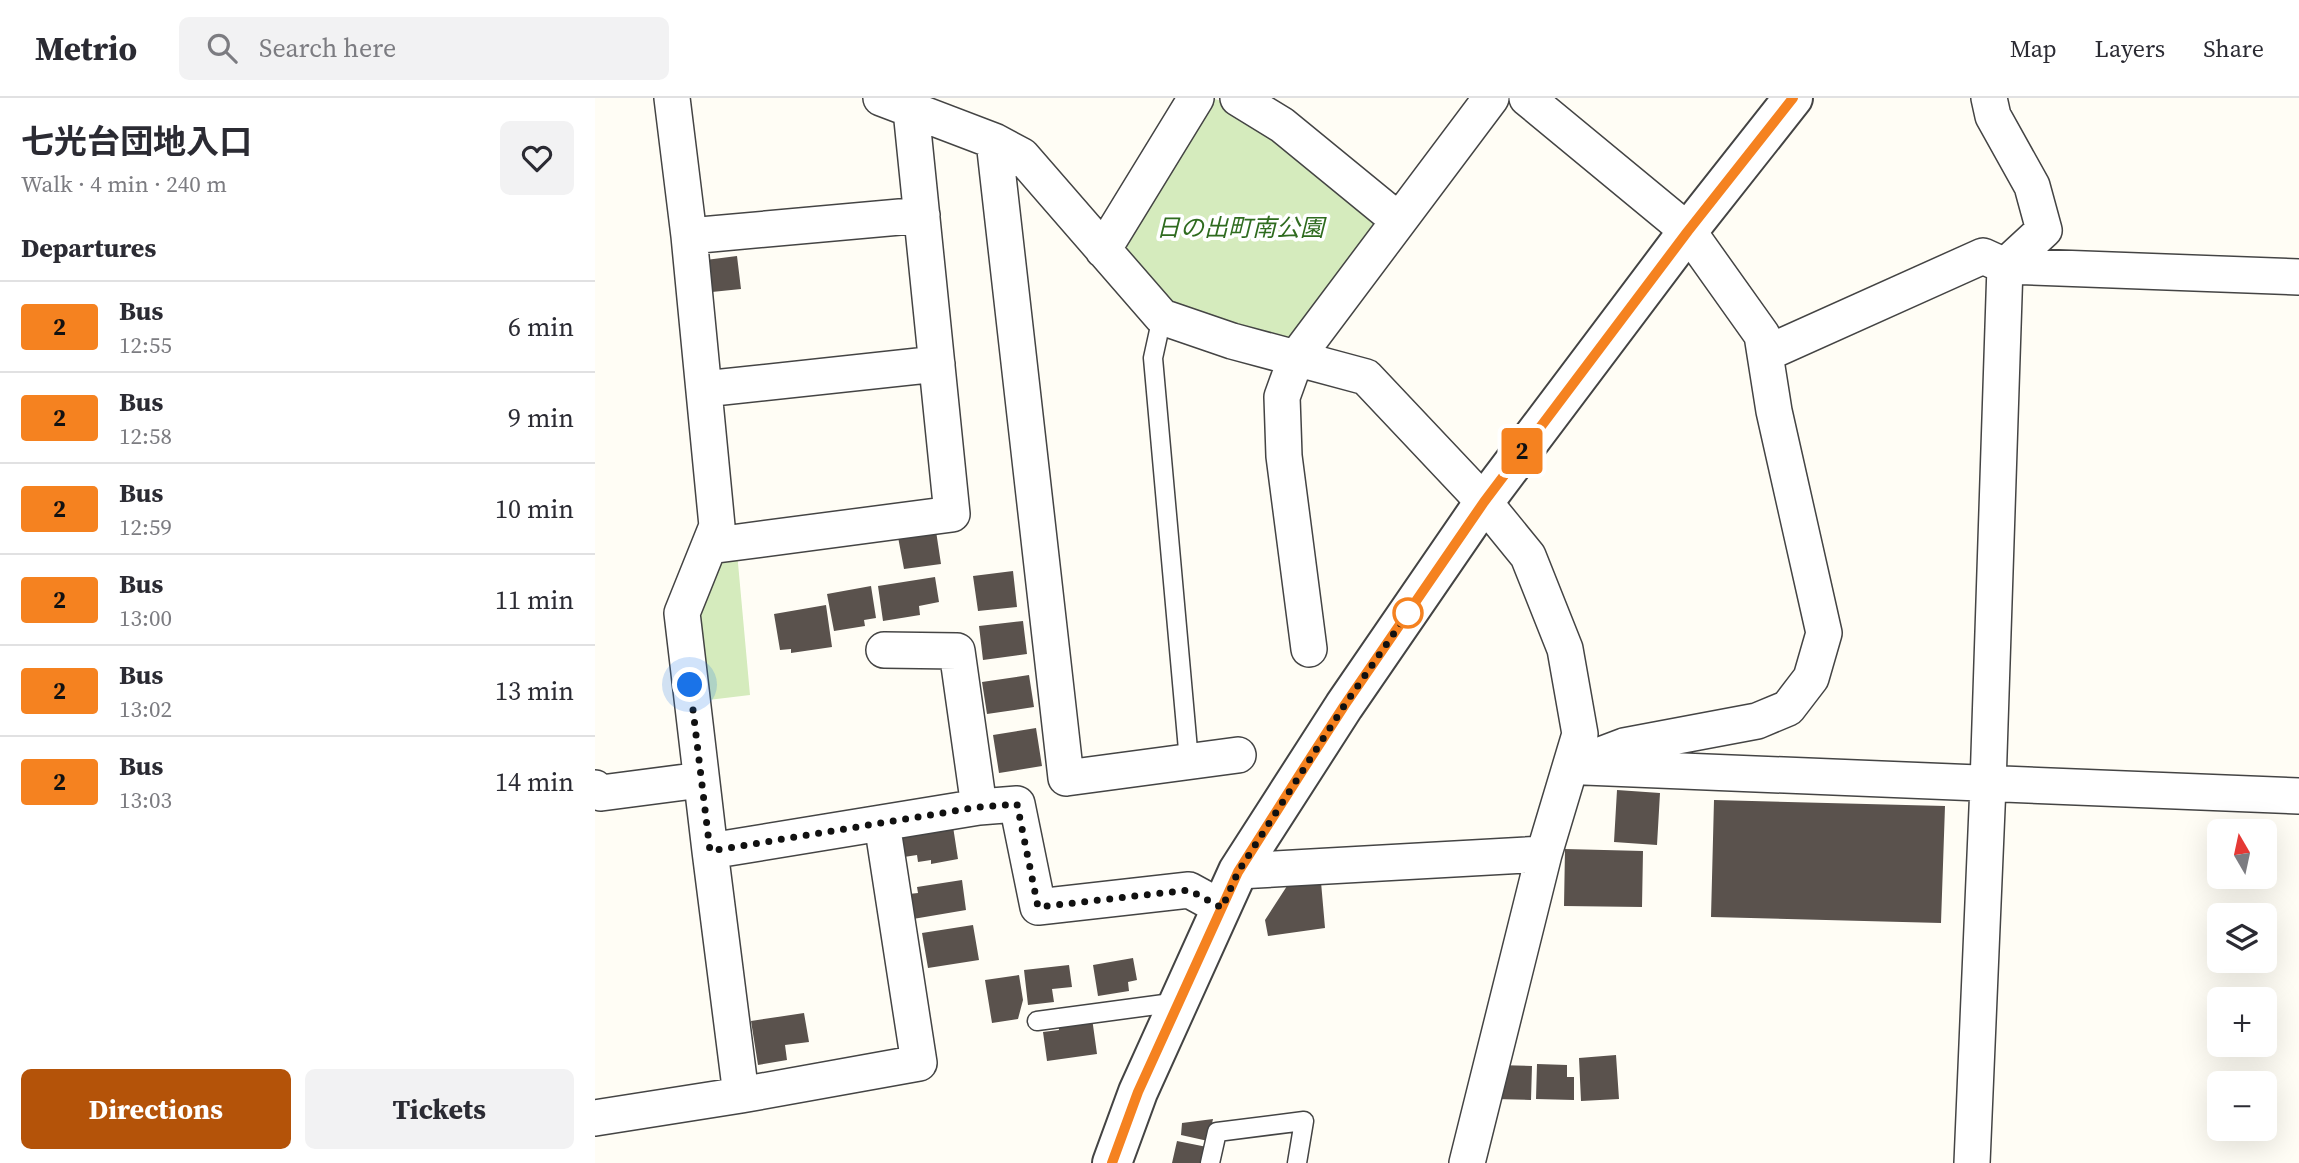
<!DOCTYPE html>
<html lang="en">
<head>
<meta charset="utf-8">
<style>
	:root { --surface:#fff; --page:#f2f2f3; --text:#2b2b33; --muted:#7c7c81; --line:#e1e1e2; --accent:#b45309 }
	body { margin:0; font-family:"Source Serif 4","Noto Sans JP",serif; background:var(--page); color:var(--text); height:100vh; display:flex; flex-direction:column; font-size:26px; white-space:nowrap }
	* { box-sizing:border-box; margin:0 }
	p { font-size:23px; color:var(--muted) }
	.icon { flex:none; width:38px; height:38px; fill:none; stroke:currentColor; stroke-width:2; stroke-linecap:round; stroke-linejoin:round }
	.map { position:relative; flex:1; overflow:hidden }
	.side { display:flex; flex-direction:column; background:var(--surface); width:595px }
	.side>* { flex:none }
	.badge { padding:0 14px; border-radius:5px; font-size:24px; line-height:46px }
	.needle { width:46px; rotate:351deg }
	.controls { position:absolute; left:1612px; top:721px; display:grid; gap:14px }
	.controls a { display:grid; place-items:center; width:70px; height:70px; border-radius:10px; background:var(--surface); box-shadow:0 7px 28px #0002; font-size:35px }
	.you { position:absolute; width:35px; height:35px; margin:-18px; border:5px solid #fff; border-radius:50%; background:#1a73e8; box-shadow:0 0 0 10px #1a73e833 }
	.map>.badge { position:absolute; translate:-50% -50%; box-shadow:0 0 0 4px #fff }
	h2 { padding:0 21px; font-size:26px; line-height:63px }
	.round { display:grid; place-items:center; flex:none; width:74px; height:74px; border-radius:10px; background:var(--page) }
	.head { display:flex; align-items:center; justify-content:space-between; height:119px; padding:0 21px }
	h1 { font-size:33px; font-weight:700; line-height:52px }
	.button { display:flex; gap:14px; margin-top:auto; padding:14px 21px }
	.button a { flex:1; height:80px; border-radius:10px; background:var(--accent); color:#fff; font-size:28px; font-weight:700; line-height:80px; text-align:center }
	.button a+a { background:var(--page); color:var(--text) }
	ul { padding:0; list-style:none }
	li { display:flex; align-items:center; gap:21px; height:91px; padding:0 21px; border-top:2px solid var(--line) }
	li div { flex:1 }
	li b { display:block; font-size:26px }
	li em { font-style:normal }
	li .badge { min-width:77px; font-weight:700; text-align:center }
	header { display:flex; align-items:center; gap:42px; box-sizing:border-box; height:98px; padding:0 35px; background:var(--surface); border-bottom:2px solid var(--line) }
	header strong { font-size:33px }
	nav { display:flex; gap:38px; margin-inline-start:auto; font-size:24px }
	.search { width:490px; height:63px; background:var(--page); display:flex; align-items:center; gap:18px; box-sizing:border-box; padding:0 24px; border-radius:10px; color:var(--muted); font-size:26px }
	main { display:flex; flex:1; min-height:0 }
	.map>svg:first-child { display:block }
	.green { fill:#d5ebbd }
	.building { fill:#5a524d }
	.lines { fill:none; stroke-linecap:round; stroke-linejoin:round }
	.service-casing { stroke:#444; stroke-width:21 }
	.minor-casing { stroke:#444; stroke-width:38 }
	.tertiary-casing { stroke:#444; stroke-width:42 }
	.service { stroke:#fff; stroke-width:18 }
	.minor { stroke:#fff; stroke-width:35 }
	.tertiary { stroke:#fff; stroke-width:38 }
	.line-casing { stroke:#fff; stroke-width:16 }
	.line { stroke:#f58220; stroke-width:10 }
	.walk { stroke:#111; stroke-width:7; stroke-dasharray:0 12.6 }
	.stop-dot { fill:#fff; stroke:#f58220; stroke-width:3.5 }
	.labels { text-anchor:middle; stroke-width:7; stroke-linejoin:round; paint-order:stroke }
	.park-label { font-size:24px; font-style:italic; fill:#2f6b1f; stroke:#fff }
</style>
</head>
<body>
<header>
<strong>Metrio</strong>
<div class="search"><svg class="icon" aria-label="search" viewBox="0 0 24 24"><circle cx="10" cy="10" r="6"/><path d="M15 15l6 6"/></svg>Search here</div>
<nav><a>Map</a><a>Layers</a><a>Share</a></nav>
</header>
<main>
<section class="side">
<div class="head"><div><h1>七光台団地入口</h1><p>Walk · 4 min · 240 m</p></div><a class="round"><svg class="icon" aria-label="heart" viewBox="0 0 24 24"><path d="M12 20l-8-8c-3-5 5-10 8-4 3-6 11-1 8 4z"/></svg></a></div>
<h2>Departures</h2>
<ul>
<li><span class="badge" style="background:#f58220;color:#111">2</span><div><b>Bus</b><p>12:55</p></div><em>6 min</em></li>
<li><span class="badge" style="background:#f58220;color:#111">2</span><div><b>Bus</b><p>12:58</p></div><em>9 min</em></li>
<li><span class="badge" style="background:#f58220;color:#111">2</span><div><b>Bus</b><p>12:59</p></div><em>10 min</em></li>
<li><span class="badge" style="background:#f58220;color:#111">2</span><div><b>Bus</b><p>13:00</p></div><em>11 min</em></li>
<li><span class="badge" style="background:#f58220;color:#111">2</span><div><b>Bus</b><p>13:02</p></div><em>13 min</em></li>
<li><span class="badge" style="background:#f58220;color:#111">2</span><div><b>Bus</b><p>13:03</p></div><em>14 min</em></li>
</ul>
<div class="button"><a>Directions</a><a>Tickets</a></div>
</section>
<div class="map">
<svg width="1704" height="1065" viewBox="0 0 1704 1065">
	<rect width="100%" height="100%" fill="#fffdf5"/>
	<path class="green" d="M 611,0 C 652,0 756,94 791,123 L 696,250 L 569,208 L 519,151 Z
		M 142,454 L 155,597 L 105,603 L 95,516 L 120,455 Z"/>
	<path class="building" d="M 142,158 L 146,191 L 107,195 L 103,163 Z
		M 341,433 L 346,466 L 309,471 L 303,439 Z
		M 418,473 L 422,509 L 383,513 L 378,478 Z
		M 340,479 L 344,504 L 324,508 L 325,517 L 288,523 L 283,488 Z
		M 276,488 L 281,520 L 269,522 L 270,528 L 239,533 L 232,496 Z
		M 231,507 L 237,549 L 196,555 L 196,551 L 185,552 L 179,516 Z
		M 428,523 L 432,556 L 388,562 L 384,528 Z
		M 434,577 L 439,609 L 392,616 L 387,584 Z
		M 441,630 L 447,668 L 404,675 L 398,637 Z
		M 1022,692 L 1065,695 L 1062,747 L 1019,744 Z
		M 1119,702 L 1350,708 L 1346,825 L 1116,819 Z
		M 357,722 L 363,761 L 336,766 L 336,762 L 323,764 L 322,757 L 309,759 L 305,729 Z
		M 970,751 L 1048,753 L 1047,809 L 969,808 Z
		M 367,782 L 371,812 L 318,821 L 314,796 L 323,795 L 322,789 Z
		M 726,784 L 730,830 L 673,838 L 670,822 L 692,788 Z
		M 378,827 L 384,862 L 333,870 L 327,835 Z
		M 538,860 L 542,882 L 533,884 L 534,893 L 503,898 L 498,867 Z
		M 474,867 L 477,889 L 457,891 L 459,904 L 433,907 L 429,872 Z
		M 424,877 L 428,902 L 423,921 L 397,925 L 390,882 Z
		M 209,915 L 214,944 L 190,947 L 192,962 L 163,967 L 156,923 Z
		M 497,920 L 502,956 L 452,963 L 448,934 L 464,932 L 463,925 Z
		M 1021,957 L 1024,1001 L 986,1003 L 984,960 Z
		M 942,966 L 972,967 L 972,979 L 979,979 L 979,1002 L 941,1001 Z
		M 901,967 L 937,968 L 936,1002 L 900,1001 Z
		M 618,1021 L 613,1043 L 586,1037 L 587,1025 Z
		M 582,1043 L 612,1049 L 608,1065 L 577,1065 Z"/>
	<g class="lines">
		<g class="service-casing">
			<path id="service" d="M 567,219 L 558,260 L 594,663
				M 442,923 L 584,904
				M 615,1065 L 622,1034 L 709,1023 L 702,1065"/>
		</g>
		<g class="minor-casing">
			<path id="minor" d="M 77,0 L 94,138 L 122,428 L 87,515 L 115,753 L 384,709 L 422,706 L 443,809 L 594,792 L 627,810
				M 286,0 L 399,43 L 427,58 L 567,219 L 637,243 L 771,279 L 889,404 L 933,458 L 970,551 L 985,636 L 949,756 L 872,1065
				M 643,0 L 687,27 L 803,122
				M 932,0 L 1093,133 L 1167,237 L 1179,313 L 1229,535 L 1216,580 L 1193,610 L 1162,623 L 1029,648 L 976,668
				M 399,43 L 471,680 L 643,657
				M 94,138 L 327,117
				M 508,152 L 601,0
				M 1170,256 L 1388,158 L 1410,168 L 1704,179
				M 109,291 L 342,266
				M 114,448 L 357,416 L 316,12
				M 714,551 L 689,358 L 687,299 L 701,260 L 896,0
				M 289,552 L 362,553 L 384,709
				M 990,669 L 1704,698
				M 0,690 L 6,695 L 106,682
				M 115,753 L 146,997
				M 643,773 L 949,756
				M 0,1020 L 146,997 L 324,965 L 287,725
				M 1377,1065 L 1393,687 L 1410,168 L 1449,132 L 1437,88 L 1398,18 L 1394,0"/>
		</g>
		<g class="tertiary-casing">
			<path id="tertiary" d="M 517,1065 L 543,994 L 643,773 L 749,608 L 889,404 L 1093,133 L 1198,0"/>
		</g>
		<use href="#service" class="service"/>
		<use href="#minor" class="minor"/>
		<use href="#tertiary" class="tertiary"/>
	</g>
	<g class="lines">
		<g class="line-casing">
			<path id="line" d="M 517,1065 L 543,994 L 643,774 L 709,670 L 749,608 L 889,404 L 1093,133 L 1198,0"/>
		</g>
		<use href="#line" class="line"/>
		<path class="walk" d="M 95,587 L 115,753 L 384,709 L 422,706 L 443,809 L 594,792 L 627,810 L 643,774 L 749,608 L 813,515"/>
	</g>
	<circle class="stop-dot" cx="813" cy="515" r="14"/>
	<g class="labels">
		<g class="park-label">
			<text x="645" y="138">日の出町南公園</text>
		</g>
	</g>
</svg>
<div class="controls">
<a><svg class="needle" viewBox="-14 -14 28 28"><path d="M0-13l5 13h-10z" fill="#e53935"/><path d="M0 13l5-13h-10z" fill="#7c7c81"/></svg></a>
<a><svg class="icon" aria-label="layers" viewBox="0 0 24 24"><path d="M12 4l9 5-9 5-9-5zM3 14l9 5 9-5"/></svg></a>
<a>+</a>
<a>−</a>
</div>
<div class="you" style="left:95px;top:587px"></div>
<b class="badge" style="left:927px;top:353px;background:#f58220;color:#111">2</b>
</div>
</main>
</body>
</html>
